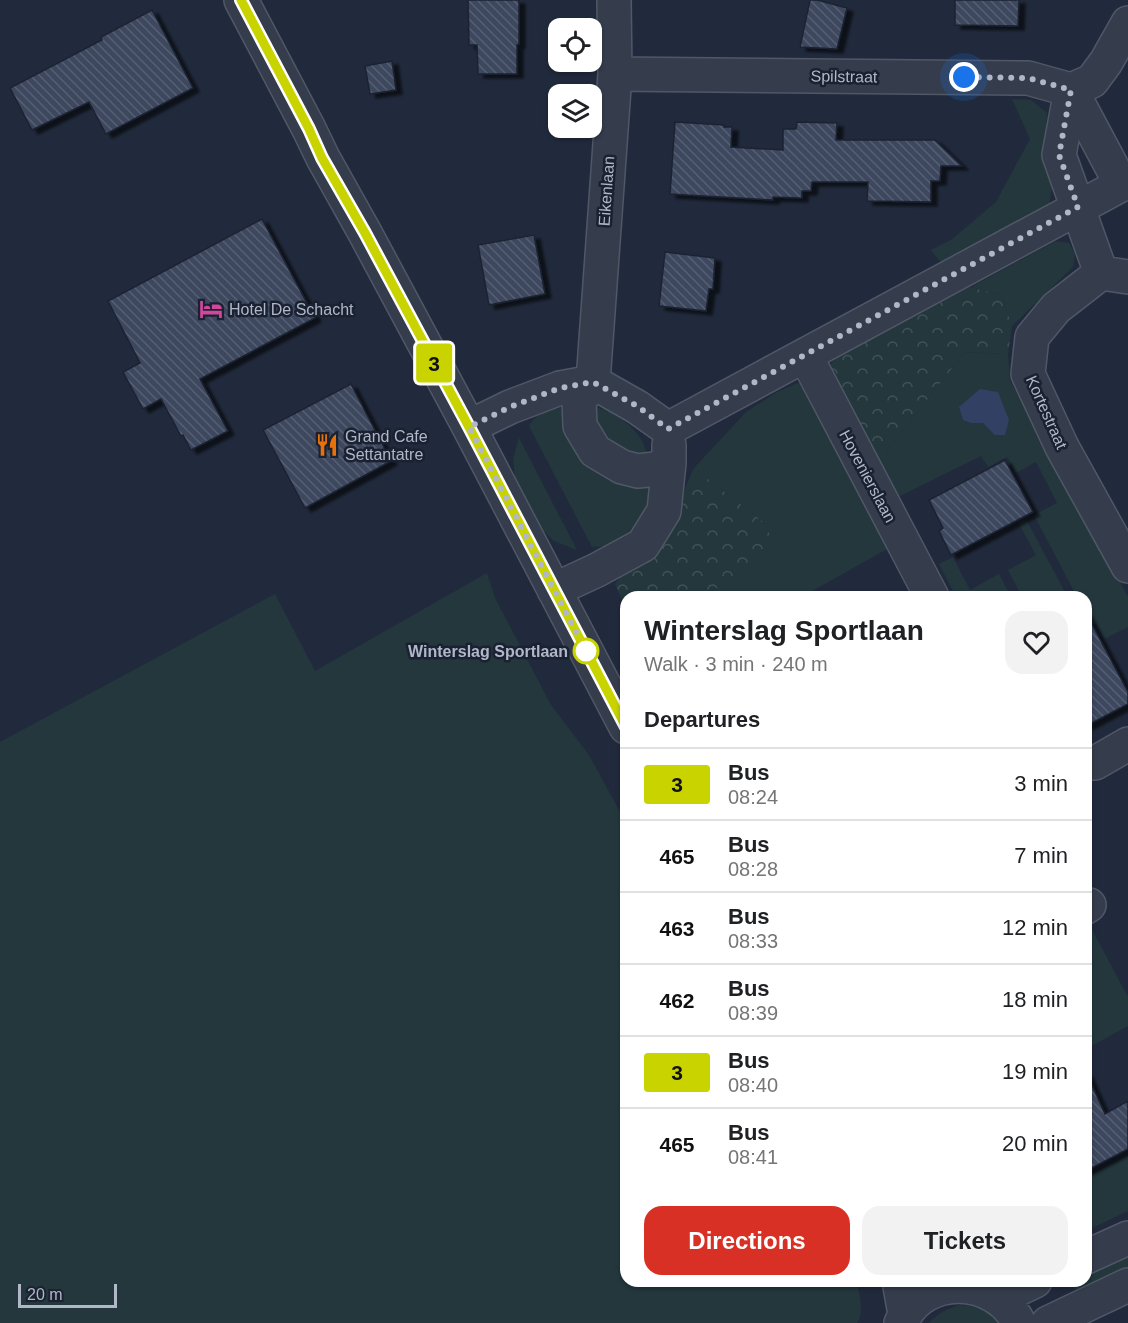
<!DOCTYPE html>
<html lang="en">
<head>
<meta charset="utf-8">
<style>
	:root { --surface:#fff; --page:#f2f2f2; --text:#202124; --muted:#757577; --line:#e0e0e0; --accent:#d93025 }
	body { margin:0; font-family:Helvetica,sans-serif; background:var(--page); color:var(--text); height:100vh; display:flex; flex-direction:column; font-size:22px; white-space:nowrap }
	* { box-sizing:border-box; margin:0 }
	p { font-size:20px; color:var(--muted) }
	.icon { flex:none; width:33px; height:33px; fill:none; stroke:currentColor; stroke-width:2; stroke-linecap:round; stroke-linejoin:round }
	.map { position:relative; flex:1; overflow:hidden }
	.drawer { position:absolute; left:620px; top:591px; width:472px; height:696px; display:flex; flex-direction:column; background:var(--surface); border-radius:18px; box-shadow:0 2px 4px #0004 }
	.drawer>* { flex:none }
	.badge { padding:0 12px; border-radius:4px; font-size:21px; line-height:39px }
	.buttons { position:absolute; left:548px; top:18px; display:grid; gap:12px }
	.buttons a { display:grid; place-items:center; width:54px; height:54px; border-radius:12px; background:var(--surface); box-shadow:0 2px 4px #0004; font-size:30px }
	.scale { position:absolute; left:18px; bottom:15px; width:99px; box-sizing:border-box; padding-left:6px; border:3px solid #b0b7c8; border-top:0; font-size:16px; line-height:21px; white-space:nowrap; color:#b0b7c8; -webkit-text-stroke:4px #1a2131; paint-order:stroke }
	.you { position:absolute; width:30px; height:30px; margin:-15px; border:4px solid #fff; border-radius:50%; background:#1a73e8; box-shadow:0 0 0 9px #1a73e833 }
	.map>.badge { position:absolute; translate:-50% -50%; box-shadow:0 0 0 3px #fff }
	h2 { padding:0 24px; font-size:22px; line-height:54px }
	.round { display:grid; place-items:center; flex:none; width:63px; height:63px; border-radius:18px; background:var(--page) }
	.head { display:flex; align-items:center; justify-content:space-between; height:102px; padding:0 24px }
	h1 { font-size:28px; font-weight:800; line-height:45px }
	.primary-button { display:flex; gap:12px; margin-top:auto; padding:12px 24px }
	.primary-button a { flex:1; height:69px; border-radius:18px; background:var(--accent); color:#fff; font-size:24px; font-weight:800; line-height:69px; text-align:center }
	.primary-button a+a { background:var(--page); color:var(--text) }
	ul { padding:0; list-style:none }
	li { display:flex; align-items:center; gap:18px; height:72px; padding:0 24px; border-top:2px solid var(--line) }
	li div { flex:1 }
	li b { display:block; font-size:22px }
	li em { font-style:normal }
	li .badge { min-width:66px; font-weight:700; text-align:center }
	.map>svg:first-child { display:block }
	.grass { fill:#23373d }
	.forest { fill:url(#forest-crowns) }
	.water { fill:#324063 }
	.building { fill:url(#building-back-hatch); stroke:#1c2333; stroke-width:1.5; filter:url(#shadow) }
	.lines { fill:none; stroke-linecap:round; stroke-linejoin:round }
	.minor-casing { stroke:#505767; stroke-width:36 }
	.minor { stroke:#353c4c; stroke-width:33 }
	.line-casing { stroke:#fff; stroke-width:14 }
	.line { stroke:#c8d300; stroke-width:9 }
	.walk { stroke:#b0b7c8; stroke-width:6; stroke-dasharray:0 10.8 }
	.stop-dot { fill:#fff; stroke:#c8d300; stroke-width:3 }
	.labels { text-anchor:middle; stroke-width:5; stroke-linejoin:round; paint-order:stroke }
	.street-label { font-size:16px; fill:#b0b7c8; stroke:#1a2131 }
	.poi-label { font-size:16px; fill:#b0b7c8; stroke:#1a2131; text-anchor:start }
	.stop-label { font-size:16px; font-weight:bold; fill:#b0b7c8; stroke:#1a2131; text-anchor:end }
</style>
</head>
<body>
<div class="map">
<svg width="1128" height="1323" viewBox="0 0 1128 1323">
	<defs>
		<pattern id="forest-crowns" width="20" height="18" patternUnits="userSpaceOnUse" patternTransform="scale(1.5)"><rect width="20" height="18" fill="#23373d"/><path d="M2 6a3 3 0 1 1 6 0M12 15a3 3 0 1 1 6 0" fill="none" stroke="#405258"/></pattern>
		<pattern id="building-back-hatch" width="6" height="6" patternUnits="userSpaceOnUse" patternTransform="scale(1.5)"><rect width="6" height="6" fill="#3d465d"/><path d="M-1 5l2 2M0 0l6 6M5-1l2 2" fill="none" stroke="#565e73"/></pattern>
		<filter id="shadow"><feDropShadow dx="6" dy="4" stdDeviation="1.5" flood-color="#0009"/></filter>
	</defs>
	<rect width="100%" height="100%" fill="#212a3c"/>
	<path class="grass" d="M 1012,99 L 1031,100 L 1047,113 L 1045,147 L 1053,181 L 1049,205 L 1023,222 L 942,264 L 931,250 L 951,240 L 996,202 L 1030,139 Z
		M 1056,241 L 1069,243 L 1075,254 L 1073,267 L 1012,326 L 1001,295 L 971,287 Z
		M 965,352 L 1008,354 L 1010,381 L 1051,453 L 1128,597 L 1128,627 L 1104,639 L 1096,623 L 1086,628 L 1086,597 L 1073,597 L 1076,595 L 1034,515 L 1057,503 L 1036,462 L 1016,473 L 1007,457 L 988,467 L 981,456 L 892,500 L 873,468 Z
		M 800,382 L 889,548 L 814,590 L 817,597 L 699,597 L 737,577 L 762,521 L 694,468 L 746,412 L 777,392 Z
		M 587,404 C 608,410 631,421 642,441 C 645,447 647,454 649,460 L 611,452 Z
		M 566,407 L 650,482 L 649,497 L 644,513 L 628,535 L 611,546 L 592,547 L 529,426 C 540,409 548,410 566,407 Z
		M 519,438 L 577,550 L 554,541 L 529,517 L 516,488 L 513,459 Z
		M 1026,519 L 1065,592 L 1055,597 L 1022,597 L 1008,570 L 1036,555 L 1018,522 Z
		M 953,557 L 970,590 L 999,574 L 1011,597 L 952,597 L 955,595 L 939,564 Z
		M 487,573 L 495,598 L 551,705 L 589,755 L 625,821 L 626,1281 L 856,1281 C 859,1293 865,1312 857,1323 L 0,1323 L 0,742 L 275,594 L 315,671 Z
		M 1087,920 L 1128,997 L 1128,1026 L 1086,1049 Z
		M 1128,1155 L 1128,1211 L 1086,1231 L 1086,1177 Z
		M 1128,1251 L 1128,1275 L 1080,1298 L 1071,1281 L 1086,1281 L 1086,1272 Z
		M 960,1305 C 980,1306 986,1311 1001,1323 L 929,1323 C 938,1313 947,1309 960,1305 Z"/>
	<path class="forest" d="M 970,287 L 1001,295 L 1012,326 L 1008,354 L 965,352 L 873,468 L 827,367 L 837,357 Z
		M 694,468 L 762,521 L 778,548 L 738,577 L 699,597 L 626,597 L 625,606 L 615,584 L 628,568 L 676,520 L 686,486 Z"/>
	<path class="water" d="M 980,389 L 998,392 L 1009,420 L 1005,435 L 995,435 L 983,423 L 971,423 L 963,420 L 959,407 Z"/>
	<path class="building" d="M 468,0 L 519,0 L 519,44 L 517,45 L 517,74 L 478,74 L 477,45 L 469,45 Z
		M 810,0 L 817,0 L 847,8 L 837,49 L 800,47 Z
		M 955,0 L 1019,0 L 1018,26 L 955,25 Z
		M 152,10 L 193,88 L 106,134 L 89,102 L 32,130 L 10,88 L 102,40 L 101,37 Z
		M 392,61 L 396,90 L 370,94 L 365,66 Z
		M 675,122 L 724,125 L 724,127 L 732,127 L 731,147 L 783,150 L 783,129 L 796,129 L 797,122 L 837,123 L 836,140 L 935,140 L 962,166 L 941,166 L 940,181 L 931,181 L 931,202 L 867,201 L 868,182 L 812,182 L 811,191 L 802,191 L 802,198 L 773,197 L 773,200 L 670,194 Z
		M 262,219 L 315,318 L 200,379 L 228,431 L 191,450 L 183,435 L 181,436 L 161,399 L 143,409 L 123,372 L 140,363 L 108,301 Z
		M 534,235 L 545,294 L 489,305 L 478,245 Z
		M 665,252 L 715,258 L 713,289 L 709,289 L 706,311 L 659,306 Z
		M 351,384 L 391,461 L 305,508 L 263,430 Z
		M 1005,460 L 1033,512 L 951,555 L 939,531 L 943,528 L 929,500 Z
		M 1086,613 L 1128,692 L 1128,704 L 1086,726 Z
		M 1086,1072 L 1105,1114 L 1128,1101 L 1128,1149 L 1086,1171 Z"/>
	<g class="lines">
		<g class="minor-casing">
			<path id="minor" d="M 241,0 L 309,129 L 323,158 L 365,233 L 469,427 L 626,727
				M 614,0 L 615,74 L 593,382 L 579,401 L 580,426 L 595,451 L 622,467 L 638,471 L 655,469 L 669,463
				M 615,74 L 1028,78 L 1071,90
				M 1071,90 L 1059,155 L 1101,273
				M 1071,90 L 1121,184
				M 1071,90 L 1092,81 L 1106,62 L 1128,23
				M 1101,273 L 1056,308 L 1032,337 L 1028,374 L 1062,447 L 1128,566
				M 1101,273 L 1128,277
				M 805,355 L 932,597
				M 593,382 L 637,407 L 668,429
				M 469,427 L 510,407 L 560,388 L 593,382
				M 668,429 L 1128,181
				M 554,590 L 597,570 L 643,545 L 664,511 L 669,463 L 669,445
				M 1095,763 L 1128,744
				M 1086,907 L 1089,905
				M 1086,1257 L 1128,1238
				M 899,1281 L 905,1314
				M 999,1298 L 1035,1281
				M 901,1323 C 923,1273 995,1275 1019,1323
				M 1048,1323 L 1128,1285"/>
		</g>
		<use href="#minor" class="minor"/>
	</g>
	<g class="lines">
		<g class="line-casing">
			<path id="line" d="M 241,0 L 309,129 L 322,158 L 365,233 L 469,427 L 626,727"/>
		</g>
		<use href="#line" class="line"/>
		<path class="walk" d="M 586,651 L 469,427 L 510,407 L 560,388 L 593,382 L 637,406 L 668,429 L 1078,207 L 1059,155 L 1071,90 L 1028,78 L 964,77"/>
	</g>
	<defs>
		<g id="hotel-bare" transform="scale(1.8)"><path d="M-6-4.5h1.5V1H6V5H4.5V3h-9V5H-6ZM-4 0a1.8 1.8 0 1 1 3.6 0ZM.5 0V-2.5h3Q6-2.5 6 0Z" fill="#d1479c" stroke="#1a2131" stroke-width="2.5" paint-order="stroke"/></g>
		<g id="restaurant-bare" transform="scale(1.8)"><path d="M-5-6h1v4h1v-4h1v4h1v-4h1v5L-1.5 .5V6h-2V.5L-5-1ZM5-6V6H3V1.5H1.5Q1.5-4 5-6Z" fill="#e8710a" stroke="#1a2131" stroke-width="2.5" paint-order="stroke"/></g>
	</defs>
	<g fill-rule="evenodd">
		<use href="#hotel-bare" x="211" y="309"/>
		<use href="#restaurant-bare" x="327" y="445"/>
	</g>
	<circle class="stop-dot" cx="586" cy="651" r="12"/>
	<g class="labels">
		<g class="street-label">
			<text transform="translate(844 76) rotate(1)" y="6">Spilstraat</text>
			<text transform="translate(606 191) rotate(-86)" y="6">Eikenlaan</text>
			<text transform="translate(1047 412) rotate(66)" y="6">Kortestraat</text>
			<text transform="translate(868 476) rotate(62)" y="6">Hovenierslaan</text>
		</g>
		<g class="poi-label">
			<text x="229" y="315">Hotel De Schacht</text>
			<text x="345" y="442">Grand Cafe<tspan x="345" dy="18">Settantatre</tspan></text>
		</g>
		<g class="stop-label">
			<text x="568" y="657">Winterslag Sportlaan</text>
		</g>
	</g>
</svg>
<div class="buttons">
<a><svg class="icon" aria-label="locate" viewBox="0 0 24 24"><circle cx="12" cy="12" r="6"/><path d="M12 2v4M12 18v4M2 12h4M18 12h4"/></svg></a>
<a><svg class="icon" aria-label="layers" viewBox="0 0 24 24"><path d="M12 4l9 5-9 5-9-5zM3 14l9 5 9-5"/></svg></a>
</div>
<div class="scale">20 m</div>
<div class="you" style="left:964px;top:77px"></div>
<b class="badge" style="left:434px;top:363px;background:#c8d300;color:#111">3</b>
<section class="drawer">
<div class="head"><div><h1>Winterslag Sportlaan</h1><p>Walk · 3 min · 240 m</p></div><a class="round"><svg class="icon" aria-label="heart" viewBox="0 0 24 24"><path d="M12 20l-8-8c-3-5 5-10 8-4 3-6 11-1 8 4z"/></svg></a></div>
<h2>Departures</h2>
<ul>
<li><span class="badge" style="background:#c8d300;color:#111">3</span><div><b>Bus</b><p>08:24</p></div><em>3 min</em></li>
<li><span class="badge" style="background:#fff;color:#111">465</span><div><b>Bus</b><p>08:28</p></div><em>7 min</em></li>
<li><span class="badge" style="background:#fff;color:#111">463</span><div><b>Bus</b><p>08:33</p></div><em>12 min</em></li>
<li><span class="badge" style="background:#fff;color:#111">462</span><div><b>Bus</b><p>08:39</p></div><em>18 min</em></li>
<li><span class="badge" style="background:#c8d300;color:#111">3</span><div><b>Bus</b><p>08:40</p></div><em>19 min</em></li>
<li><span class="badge" style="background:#fff;color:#111">465</span><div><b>Bus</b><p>08:41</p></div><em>20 min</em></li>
</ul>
<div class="primary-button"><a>Directions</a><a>Tickets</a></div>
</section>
</div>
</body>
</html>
